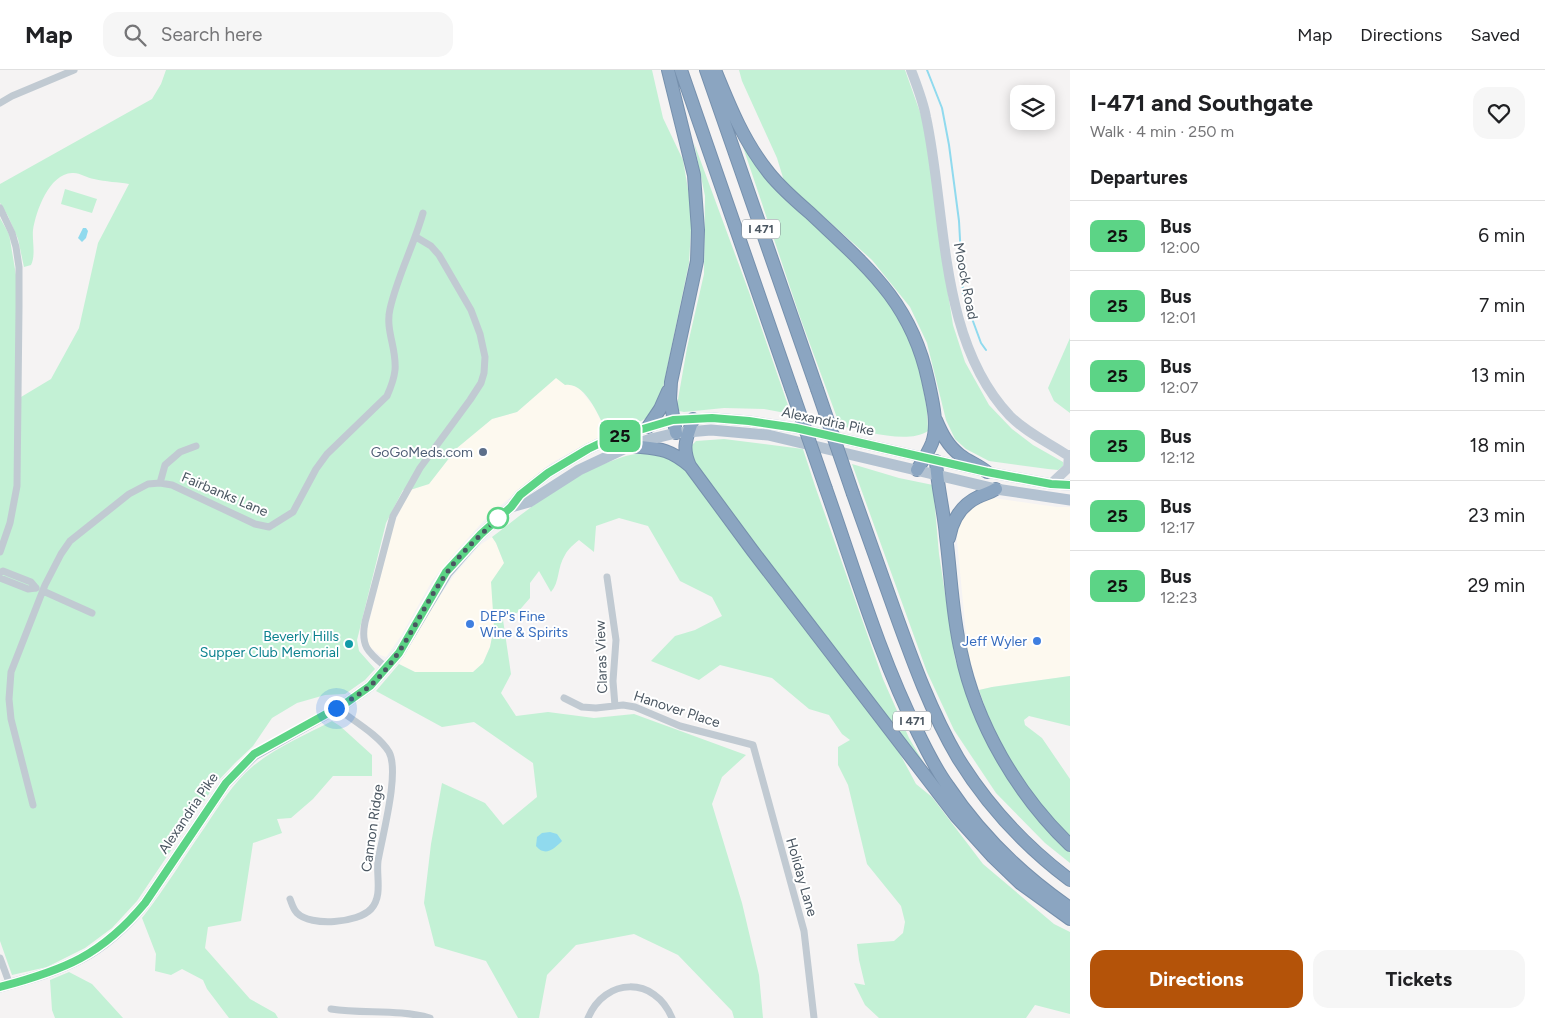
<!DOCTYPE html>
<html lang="en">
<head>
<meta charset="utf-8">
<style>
	:root { --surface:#fff; --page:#f6f6f6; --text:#202124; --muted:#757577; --line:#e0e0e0; --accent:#b45309 }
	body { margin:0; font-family:Figtree,sans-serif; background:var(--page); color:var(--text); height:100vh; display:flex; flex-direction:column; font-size:19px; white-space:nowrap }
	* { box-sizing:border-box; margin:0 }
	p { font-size:16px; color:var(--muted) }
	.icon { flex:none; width:28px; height:28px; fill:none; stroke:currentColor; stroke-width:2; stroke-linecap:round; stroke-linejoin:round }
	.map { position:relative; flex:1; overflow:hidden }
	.details { display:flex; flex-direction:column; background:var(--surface); width:475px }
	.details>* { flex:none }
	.badge { padding:0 10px; border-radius:8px; font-size:18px; line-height:32px }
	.controls { position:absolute; left:1010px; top:15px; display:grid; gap:10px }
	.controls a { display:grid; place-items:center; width:45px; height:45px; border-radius:10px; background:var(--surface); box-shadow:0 2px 12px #0003; font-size:25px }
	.you { position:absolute; width:25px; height:25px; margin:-12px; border:4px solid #fff; border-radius:50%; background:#1a73e8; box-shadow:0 0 0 8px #1a73e833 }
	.map>.badge { position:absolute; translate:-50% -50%; box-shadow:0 0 0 2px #fff }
	h2 { padding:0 20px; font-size:19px; line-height:45px }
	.round { display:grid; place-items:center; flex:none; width:52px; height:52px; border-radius:15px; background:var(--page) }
	.head { display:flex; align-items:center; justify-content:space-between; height:85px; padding:0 20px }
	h1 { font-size:24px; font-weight:700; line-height:38px }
	.action { display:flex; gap:10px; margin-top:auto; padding:10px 20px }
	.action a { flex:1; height:58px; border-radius:15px; background:var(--accent); color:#fff; font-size:20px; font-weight:700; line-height:58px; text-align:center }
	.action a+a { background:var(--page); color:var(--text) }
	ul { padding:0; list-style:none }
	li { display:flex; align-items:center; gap:15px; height:70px; padding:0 20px; border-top:1px solid var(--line) }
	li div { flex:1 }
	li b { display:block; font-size:19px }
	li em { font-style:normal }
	li .badge { min-width:55px; font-weight:700; text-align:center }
	header { display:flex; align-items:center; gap:30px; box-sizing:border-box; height:70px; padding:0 25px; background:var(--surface); border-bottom:1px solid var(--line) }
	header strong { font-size:24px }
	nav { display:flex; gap:28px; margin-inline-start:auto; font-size:18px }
	.search { width:350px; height:45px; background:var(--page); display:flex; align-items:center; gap:12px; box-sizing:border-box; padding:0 18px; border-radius:15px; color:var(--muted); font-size:19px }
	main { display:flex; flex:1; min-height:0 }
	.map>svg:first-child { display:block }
	.commercial { fill:#fdf9ef }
	.green { fill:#c3f1d5 }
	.water { fill:#90daee }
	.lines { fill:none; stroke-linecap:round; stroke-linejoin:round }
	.stream { stroke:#90daee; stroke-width:2 }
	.motorway-casing { stroke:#7690ad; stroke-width:14 }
	.minor { stroke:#c1cad2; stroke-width:7 }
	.secondary { stroke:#c1cbd6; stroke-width:10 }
	.primary { stroke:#b3c2d1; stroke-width:11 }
	.motorway { stroke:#8ba5c1; stroke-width:12 }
	.motorway-bridge-casing { stroke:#7690ad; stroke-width:14; stroke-linecap:butt }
	.motorway-bridge { stroke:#8ba5c1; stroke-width:12 }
	.line-casing { stroke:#fff; stroke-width:11 }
	.line { stroke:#5cd486; stroke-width:8 }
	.walk { stroke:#4a5661; stroke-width:5; stroke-dasharray:0 9 }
	.service-dot { fill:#5c6f8a; stroke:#fff; stroke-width:2 }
	.stop-dot { fill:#fff; stroke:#5cd486; stroke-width:2.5 }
	.shop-dot { fill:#3f7fe0; stroke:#fff; stroke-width:2 }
	.culture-dot { fill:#0f9aa8; stroke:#fff; stroke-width:2 }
	.labels { text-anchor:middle; stroke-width:4; stroke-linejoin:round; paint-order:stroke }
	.shield { fill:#fff; stroke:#808990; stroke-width:1 }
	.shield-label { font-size:12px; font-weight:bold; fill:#4a5661 }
	.street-label { font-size:14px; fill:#4a5661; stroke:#fff }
	.service-label { font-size:14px; fill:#4e5e75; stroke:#fff; text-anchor:end }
	.shop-label { font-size:14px; fill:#366cbe; stroke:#fff; text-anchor:start }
	.culture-label { font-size:14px; fill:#0d838f; stroke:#fff; text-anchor:end }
</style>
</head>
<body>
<header>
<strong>Map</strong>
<div class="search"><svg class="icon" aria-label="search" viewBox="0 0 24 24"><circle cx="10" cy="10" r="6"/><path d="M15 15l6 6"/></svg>Search here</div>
<nav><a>Map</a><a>Directions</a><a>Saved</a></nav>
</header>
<main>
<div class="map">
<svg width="1070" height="948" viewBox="0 0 1070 948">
	<rect width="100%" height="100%" fill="#f5f3f3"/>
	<path class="commercial" d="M 556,308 L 579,318 L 594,337 L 607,363 L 551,393 L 487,447 L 451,487 L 432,511 L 401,566 L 386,587 L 380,585 L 369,576 L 366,565 L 393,456 L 410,420 L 429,414 L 457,378 L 492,349 L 517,342 Z
		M 994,428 L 1057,437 L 1070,437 L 1070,606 L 992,617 L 979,620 L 968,584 L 957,471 L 958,455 L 963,446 L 974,436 L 984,429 Z
		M 492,467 L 496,473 L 504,493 L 493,536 L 494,557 L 490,577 L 483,593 L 473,602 L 415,602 L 399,594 L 433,536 L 455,504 L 480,475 Z"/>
	<path class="green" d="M 166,0 L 652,0 L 663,48 L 683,90 L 692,143 L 689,193 L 660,332 L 652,345 L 641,351 L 607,363 C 600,348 585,311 565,315 L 556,308 L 517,342 L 492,349 L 457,378 L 429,414 L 410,420 L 403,420 L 386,453 L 357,570 L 359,581 L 375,599 L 365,610 L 345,624 L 325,625 L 297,633 L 272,648 L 253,676 L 235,693 L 217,712 L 137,831 L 112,858 L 85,878 L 47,897 L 12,905 L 0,871 L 0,148 L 9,164 L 16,205 L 16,330 L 51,309 L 79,258 L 98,173 L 129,114 C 118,112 106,112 94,109 C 87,108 79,102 72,103 C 49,104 36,141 33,160 C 32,171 36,185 31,195 L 24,197 L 18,169 L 8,146 L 0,133 L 0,114 L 152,29 L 161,14 Z
		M 739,0 L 905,0 L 926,59 L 940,172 L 953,255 L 965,292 L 989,335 L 1012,359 L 1033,375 L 1063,392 L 1063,396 L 1058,400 L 1048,399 L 989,391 L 966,379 L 955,369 L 946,350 L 927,273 L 910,237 L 872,190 L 784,111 L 777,88 L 742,11 Z
		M 741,71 L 877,215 L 898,243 L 917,285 L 927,340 L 928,361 C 906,375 864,360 840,356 L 800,247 Z
		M 694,73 L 749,222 L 791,344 L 764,339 L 724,338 L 684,342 L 679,341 L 677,335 L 687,278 L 704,204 L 705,126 Z
		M 65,119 L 97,129 L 92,143 L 61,134 Z
		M 1070,268 L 1070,343 L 1054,331 L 1048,318 Z
		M 724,369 L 803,379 L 815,416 L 883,609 L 909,668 L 938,717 L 706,411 L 691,387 L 690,377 L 696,371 Z
		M 647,382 L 673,388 L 684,399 L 900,684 L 916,714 L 932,727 L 983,794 L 1054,854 L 1070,862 L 1070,944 L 1035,935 L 1026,948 L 879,948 L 865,935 L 854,913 L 865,915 L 859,890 L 857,874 L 894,871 L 903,863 L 905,852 L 901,836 L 867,794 L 848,715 L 838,695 L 838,677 L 850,670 L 842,664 L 829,645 L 809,639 L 772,608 L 720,595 L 699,610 L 651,591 L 675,566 L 695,560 L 722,546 L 712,527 L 680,511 L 648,456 L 619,448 L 596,456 L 594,482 L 579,470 C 574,474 568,479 565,485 C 557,497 560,512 551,522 L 539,501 L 530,513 L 530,528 L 517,543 L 502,543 L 511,604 L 501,623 L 516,646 L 548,642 L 594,648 L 634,644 L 746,685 L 722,707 L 712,734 L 742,833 L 759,905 L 763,948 L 734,948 L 732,941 L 678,885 L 634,864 L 576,875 L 547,905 L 539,948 L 518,948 L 486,891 L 435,876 L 424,833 L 431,774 L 442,713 L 485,733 L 503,755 L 537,727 L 533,693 L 474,652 L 442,657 L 376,621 L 399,594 L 415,602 L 473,602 L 483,593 L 490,577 L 494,557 L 491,512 L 504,493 L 496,473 L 492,467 C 530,438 571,404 617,389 C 626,385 637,384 647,382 Z
		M 852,394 L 899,408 L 933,415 L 939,484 L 955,589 L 971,636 L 1039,750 L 1070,781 L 1070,793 L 1045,773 L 996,723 L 954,660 L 927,602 Z
		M 1070,606 L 1070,656 L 1029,646 L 1024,650 L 1025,655 L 1042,668 L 1070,709 L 1070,767 C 1041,736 1011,700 994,660 C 988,647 984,634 979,620 L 992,617 Z
		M 332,651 L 340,656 L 372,685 L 372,706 L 333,706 L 313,729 L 291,748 L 277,749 L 282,763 L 253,773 L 241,851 L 208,857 L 205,878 L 250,929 L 275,943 L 278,948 L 229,948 L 207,919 L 203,910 L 182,899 L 171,905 L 155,901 L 156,884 L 142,848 C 165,819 184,787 205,757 C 219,736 233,713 252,697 C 276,677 305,665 332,651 Z
		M 69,902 L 92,914 L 123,948 L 55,948 L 52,940 L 50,910 Z"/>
	<path class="water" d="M 83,158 L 86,158 L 88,161 L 86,168 L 82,172 L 78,168 Z
		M 550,762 L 557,764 L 562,771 C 554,779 545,787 536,776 L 537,767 L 542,763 Z"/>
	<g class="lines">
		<path class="stream" d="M 927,0 L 942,38 L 949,75 L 959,151 L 963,224 L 981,273 L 986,280"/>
		<g class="motorway-casing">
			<path id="motorway" d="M 668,0 L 694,105 L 698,160 L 697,191 L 671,312 L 670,329 L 676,363
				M 681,0 L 791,318
				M 706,0 L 817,319
				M 715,0 C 730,37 744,72 769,103 C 781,118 796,131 810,143 C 866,196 911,231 928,310 C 932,329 939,354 932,373 C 928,383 922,392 917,400
				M 693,349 C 687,368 681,376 690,396 L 752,480 L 956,746 L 993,787 L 1020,813 L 1070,849
				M 936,350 C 942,364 948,376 960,385 C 969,392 979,395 987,402
				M 648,357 L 660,339 L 668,321
				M 630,376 C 658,379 667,377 690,396
				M 936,391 C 937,416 944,441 946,466 C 951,505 952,544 961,582 C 976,654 1017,724 1070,775
				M 826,419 C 855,501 879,585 918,663 C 927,681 936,700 948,716 C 980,764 1022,805 1070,838
				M 853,424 C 867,463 881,503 895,542 C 913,592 931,642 958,688 C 987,735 1026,777 1070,810
				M 949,468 C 952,451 961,435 978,427 C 984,424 990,423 996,419"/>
		</g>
		<path class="minor" d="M 0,33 L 12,26 L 74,0
			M 0,138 L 12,163 L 16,177 L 19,197 L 19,237 L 17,416 L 10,453 L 0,482
			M 160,413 L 165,395 L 180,382 L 196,376
			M 0,503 L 3,501 L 31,512 L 36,518
			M 607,507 L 616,570 L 613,611 L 615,636
			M 0,508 L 28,519 L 36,518
			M 43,521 L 92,543
			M 387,598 C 369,583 360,577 365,552 L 393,446 L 420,398 L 470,330 L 481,313 L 484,303 L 485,287 L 480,264 L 471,240 L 439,185 L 431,176 L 416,167
			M 564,628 L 582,637 L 596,638 L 623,635 L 635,637 L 680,656 L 753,675 L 804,861 L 814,948
			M 33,735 L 11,649 L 9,629 L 11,602 L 45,515 L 61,484 L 70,471 L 129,424 L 148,414 L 160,413 L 172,415 L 255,454 L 269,457 L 293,442 L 316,399 L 327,384 L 387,326 C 391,317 394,310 395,300 C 397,279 385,260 390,239 C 397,207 414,175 423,143
			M 290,829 C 292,834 293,839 297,843 C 311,857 358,853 371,839 C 383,826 376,806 378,791 C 382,767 400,702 389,682 C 379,665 352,650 337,638
			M 0,888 L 10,915
			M 331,939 C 364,944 398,939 430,948
			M 588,948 C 605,907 655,906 672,948"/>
		<path class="secondary" d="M 911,0 C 917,16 923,31 926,47 C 947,144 938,270 1010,346 C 1028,364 1050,373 1070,387
			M 1051,414 L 1068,398 L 1069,385"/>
		<path class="primary" d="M 511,437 L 529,432 L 579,400 L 630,376 L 651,369 L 676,363 L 711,360 L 768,365 L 996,419 L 1070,430
			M 0,917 C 65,899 101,887 145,833 L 226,713 L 254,685 L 346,633 L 370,616 L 399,583 L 447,503 L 481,464 L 511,437 L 520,425 L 548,403 L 588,379 L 609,369 L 673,350 L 713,348 L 749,351 L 796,358 L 987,402 L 1051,414 L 1070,415"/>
		<use href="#motorway" class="motorway"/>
		<g class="motorway-bridge-casing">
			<path id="motorway-bridge" d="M 791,318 L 826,419
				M 817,319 L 853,424"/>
		</g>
		<use href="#motorway-bridge" class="motorway-bridge"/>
	</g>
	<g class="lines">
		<g class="line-casing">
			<path id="line" d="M 0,917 C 64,900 101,886 145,833 L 226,713 L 254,684 L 346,633 L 370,616 L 399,583 L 446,502 L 481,464 L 511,437 L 520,425 L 548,403 L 588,379 L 609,369 L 673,350 L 712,348 L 749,351 L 796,358 L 987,402 L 1051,414 L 1070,415"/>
		</g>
		<use href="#line" class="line"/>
		<path class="walk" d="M 336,638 C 348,631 361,624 371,615 C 405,584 420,540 446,504 C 460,483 480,466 498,448"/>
	</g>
	<circle class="service-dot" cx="483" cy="382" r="5"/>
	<circle class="stop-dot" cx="498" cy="448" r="10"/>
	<g class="shop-dot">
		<circle cx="470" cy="554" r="5"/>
		<circle cx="1037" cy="571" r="5"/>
	</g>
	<circle class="culture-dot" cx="349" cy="574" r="5"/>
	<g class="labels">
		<g class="shield">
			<rect x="742" y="149.5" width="38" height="19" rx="4"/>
			<rect x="893" y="641.5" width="38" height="19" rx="4"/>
		</g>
		<g class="shield-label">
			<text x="761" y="163">I 471</text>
			<text x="912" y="655">I 471</text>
		</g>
		<g class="street-label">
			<text transform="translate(966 211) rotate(79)" y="5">Moock Road</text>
			<text transform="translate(828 351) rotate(12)" y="5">Alexandria Pike</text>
			<text transform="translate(225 424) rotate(23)" y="5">Fairbanks Lane</text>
			<text transform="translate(601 587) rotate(-92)" y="5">Claras View</text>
			<text transform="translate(677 639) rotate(18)" y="5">Hanover Place</text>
			<text transform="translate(188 743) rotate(-56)" y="5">Alexandria Pike</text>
			<text transform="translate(372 758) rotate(-82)" y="5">Cannon Ridge</text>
			<text transform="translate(802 807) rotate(74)" y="5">Holiday Lane</text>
		</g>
		<g class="service-label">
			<text x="473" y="387">GoGoMeds.com</text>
		</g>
		<g class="shop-label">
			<text x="480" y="551">DEP's Fine<tspan x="480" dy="16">Wine &amp; Spirits</tspan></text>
			<text x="1027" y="576" text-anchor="end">Jeff Wyler</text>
		</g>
		<g class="culture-label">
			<text x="339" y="571">Beverly Hills<tspan x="339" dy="16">Supper Club Memorial</tspan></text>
		</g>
	</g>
</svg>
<div class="controls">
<a><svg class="icon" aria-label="layers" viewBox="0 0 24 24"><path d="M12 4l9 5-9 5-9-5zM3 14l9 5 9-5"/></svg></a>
</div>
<div class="you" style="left:336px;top:638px"></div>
<b class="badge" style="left:620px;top:366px;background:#5cd486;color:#111">25</b>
</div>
<section class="details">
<div class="head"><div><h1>I-471 and Southgate</h1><p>Walk · 4 min · 250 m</p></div><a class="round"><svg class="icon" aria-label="heart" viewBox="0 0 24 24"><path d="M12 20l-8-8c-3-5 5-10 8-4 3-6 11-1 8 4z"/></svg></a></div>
<h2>Departures</h2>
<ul>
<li><span class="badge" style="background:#5cd486;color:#111">25</span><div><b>Bus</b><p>12:00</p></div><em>6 min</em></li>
<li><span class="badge" style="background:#5cd486;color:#111">25</span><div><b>Bus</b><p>12:01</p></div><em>7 min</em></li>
<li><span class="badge" style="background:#5cd486;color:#111">25</span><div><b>Bus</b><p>12:07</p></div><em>13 min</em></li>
<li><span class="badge" style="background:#5cd486;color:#111">25</span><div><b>Bus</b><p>12:12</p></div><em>18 min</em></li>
<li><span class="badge" style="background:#5cd486;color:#111">25</span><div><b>Bus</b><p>12:17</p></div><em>23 min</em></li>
<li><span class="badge" style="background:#5cd486;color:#111">25</span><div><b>Bus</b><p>12:23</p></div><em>29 min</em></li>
</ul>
<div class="action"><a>Directions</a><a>Tickets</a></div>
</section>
</main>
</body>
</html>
